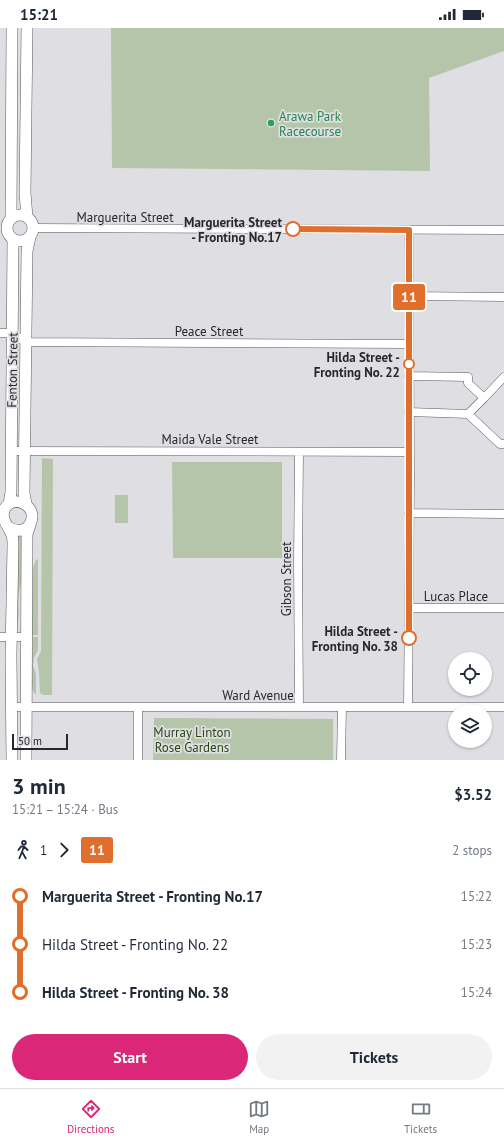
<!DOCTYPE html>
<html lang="en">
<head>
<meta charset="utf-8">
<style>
	:root { --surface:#fff; --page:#f2f2f3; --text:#1f2937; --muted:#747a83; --line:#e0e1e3; --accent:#db2777 }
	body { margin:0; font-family:"PT Sans",sans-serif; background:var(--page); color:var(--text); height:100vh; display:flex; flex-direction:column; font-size:15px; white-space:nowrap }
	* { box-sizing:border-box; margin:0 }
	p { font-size:13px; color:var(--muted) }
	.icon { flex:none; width:22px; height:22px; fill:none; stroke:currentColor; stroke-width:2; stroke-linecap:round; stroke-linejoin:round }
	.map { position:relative; height:732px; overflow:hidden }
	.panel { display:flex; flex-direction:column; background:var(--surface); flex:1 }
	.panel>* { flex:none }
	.badge { padding:0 8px; border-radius:3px; font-size:14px; line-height:26px }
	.tools { position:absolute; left:448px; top:624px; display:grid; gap:8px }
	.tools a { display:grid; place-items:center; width:44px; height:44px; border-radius:50%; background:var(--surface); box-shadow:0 1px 3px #0004; font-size:20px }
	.scale { position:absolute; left:12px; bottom:10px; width:56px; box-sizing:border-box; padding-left:4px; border:2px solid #282729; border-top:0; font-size:11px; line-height:14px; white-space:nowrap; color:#282729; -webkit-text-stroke:3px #dfdee3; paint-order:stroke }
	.map>.badge { position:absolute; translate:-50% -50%; box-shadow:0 0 0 2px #fff }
	.legs { display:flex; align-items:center; gap:6px; height:44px; padding:0 12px; font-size:13px }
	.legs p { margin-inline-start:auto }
	.head { display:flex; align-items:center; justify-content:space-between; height:68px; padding:0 12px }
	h1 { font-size:22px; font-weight:800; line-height:30px }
	.button { display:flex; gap:8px; margin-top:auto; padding:8px 12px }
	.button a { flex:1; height:46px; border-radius:24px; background:var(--accent); color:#fff; font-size:16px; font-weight:800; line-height:46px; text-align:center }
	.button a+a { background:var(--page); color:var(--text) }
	ul { padding:0 12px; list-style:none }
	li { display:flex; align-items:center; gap:14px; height:48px; font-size:15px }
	li i { display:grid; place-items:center; width:6px; height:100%; margin:0 5px; background:currentColor }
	li i::after { content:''; width:10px; height:10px; margin:-5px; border:3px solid; border-radius:50%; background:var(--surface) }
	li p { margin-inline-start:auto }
	li:first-child i { background:linear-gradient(#0000 50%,currentColor 0) }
	li:last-child i { background:linear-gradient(currentColor 50%,#0000 0) }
	.status { display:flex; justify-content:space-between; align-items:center; height:28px; padding:0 20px; background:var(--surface); direction:ltr }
	.status svg { height:11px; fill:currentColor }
	.menu { display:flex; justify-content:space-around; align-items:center; height:56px; border-top:1px solid var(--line); background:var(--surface); font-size:11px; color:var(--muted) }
	.menu a { display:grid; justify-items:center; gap:2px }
	.menu .current { color:var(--accent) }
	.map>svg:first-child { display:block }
	.green { fill:#b5c5aa }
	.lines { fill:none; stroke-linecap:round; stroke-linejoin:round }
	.street-casing { stroke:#59575c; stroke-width:9 }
	.secondary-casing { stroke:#59575c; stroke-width:12 }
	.street { stroke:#fff; stroke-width:8 }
	.secondary { stroke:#fff; stroke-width:11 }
	.line-1-casing { stroke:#fff; stroke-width:9 }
	.line-1 { stroke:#e06e2c; stroke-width:6 }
	.leisure-dot { fill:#2e9e5b; stroke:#dfdee3; stroke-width:1.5 }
	.stop-1-dot { fill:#fff; stroke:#e06e2c; stroke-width:2 }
	.labels { text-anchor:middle; stroke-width:3.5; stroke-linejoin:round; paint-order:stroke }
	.leisure-label { font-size:13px; fill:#27864d; stroke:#dfdee3; text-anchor:start }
	.street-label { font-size:13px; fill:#282729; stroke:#dfdee3 }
	.stop-label { font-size:13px; font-weight:bold; fill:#282729; stroke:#dfdee3; text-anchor:end }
	.park-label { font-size:13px; fill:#2c4715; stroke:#dfdee3 }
</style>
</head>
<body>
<div class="status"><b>15:21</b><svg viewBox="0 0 49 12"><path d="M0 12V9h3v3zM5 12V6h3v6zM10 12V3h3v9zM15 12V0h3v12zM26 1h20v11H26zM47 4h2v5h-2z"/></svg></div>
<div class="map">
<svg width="504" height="732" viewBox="0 0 504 732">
	<rect width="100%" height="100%" fill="#dfdee3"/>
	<path class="green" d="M 111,0 L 504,0 L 504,23 L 429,50 L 430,143 L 112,140 Z
		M 42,430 L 53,431 L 52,667 L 43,667 L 40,665 L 39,645 L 37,631 L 41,623 Z
		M 172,434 L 282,434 L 282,530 L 173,530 Z
		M 115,467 L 128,467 L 128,495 L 115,495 Z
		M 16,506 L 22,506 L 22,552 C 16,567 21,583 17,598 Z
		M 38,531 L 38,607 L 32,607 L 33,540 L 36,532 Z
		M 33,609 L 38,609 L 38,622 L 34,630 L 33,638 L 36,645 L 36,667 L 33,663 L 32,657 Z
		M 154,690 L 333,691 L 333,732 L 153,732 Z"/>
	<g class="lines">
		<g class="street-casing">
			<path id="street" d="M 33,200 L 504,202
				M 409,268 L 504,269
				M 0,305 L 11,305 L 26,314 L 408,316
				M 409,348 L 468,349 L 468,355 L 484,370 L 504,349
				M 409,384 L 468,386 L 500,416 L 504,416
				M 468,386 L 484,370
				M 11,423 L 409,424
				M 409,485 L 504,486
				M 409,580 L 504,580
				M 0,609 L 26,609
				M 11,679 L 504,679
				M 299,679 L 298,533 L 299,424
				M 408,679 L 410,449 L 409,202
				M 138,732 L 138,679
				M 341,732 L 342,679"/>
		</g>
		<g class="secondary-casing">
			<path id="secondary" d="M7 200a13 13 0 1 1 26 0a13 13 0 1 1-26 0Z
				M 27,189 L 25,165 L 27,0
				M 11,190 L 12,0
				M 9,476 L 11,464 L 13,211
				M 26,476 L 24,465 L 27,223 L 30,209
				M 8,499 C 16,504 27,504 31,494 C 37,478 15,466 5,480 C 0,490 7,496 11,505 C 13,508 13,513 13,517 L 11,628 L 12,732
				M 26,732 L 27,506 L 30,497"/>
		</g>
		<use href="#street" class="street"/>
		<use href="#secondary" class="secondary"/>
	</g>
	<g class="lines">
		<g class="line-1-casing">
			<path id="line-1" d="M 293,201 L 409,202 L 409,610"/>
		</g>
		<use href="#line-1" class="line-1"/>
	</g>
	<circle class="leisure-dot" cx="271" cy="95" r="4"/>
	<g class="stop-1-dot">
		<circle cx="293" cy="201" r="7"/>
		<circle cx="409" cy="336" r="5"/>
		<circle cx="409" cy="610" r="7"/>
	</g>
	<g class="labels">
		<g class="leisure-label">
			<text x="279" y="93">Arawa Park<tspan x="279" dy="15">Racecourse</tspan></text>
		</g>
		<g class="street-label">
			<text x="125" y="194">Marguerita Street</text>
			<text x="209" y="308">Peace Street</text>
			<text transform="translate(12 342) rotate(-89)" y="5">Fenton Street</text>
			<text x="210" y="416">Maida Vale Street</text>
			<text transform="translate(286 551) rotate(-90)" y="5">Gibson Street</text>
			<text x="456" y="573">Lucas Place</text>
			<text x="258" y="672">Ward Avenue</text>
		</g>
		<g class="stop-label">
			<text x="282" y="199">Marguerita Street<tspan x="282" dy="15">- Fronting No.17</tspan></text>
			<text x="400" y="334">Hilda Street -<tspan x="400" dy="15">Fronting No. 22</tspan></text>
			<text x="398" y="608">Hilda Street -<tspan x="398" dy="15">Fronting No. 38</tspan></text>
		</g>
		<g class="park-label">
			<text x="192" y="709">Murray Linton<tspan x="192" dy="15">Rose Gardens</tspan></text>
		</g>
	</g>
</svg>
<div class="tools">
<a><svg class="icon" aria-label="locate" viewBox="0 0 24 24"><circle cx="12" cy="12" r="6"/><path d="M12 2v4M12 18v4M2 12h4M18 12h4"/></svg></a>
<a><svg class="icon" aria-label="layers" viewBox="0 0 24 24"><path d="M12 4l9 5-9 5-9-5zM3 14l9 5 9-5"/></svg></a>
</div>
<div class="scale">50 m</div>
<b class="badge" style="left:409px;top:269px;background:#e06e2c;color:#fff">11</b>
</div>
<section class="panel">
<div class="head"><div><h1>3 min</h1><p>15:21 – 15:24 · Bus</p></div><b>$3.52</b></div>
<div class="legs"><svg class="icon" aria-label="walk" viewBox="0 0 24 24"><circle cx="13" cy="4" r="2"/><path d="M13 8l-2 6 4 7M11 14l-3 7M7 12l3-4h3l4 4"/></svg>1<svg class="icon" aria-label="forward" viewBox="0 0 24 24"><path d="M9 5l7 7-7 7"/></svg><b class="badge" style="background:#e06e2c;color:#fff">11</b><p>2 stops</p></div>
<ul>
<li><i style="color:#e06e2c"></i><b>Marguerita Street - Fronting No.17</b><p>15:22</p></li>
<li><i style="color:#e06e2c"></i><span>Hilda Street - Fronting No. 22</span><p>15:23</p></li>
<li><i style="color:#e06e2c"></i><b>Hilda Street - Fronting No. 38</b><p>15:24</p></li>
</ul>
<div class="button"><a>Start</a><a>Tickets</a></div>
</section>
<nav class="menu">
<a class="current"><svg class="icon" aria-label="directions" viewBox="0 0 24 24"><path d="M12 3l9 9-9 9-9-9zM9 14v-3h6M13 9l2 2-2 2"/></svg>Directions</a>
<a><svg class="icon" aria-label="map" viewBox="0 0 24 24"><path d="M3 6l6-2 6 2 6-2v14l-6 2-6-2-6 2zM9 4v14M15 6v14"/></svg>Map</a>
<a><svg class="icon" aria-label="tickets" viewBox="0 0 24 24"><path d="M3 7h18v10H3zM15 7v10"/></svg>Tickets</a>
</nav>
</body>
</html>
